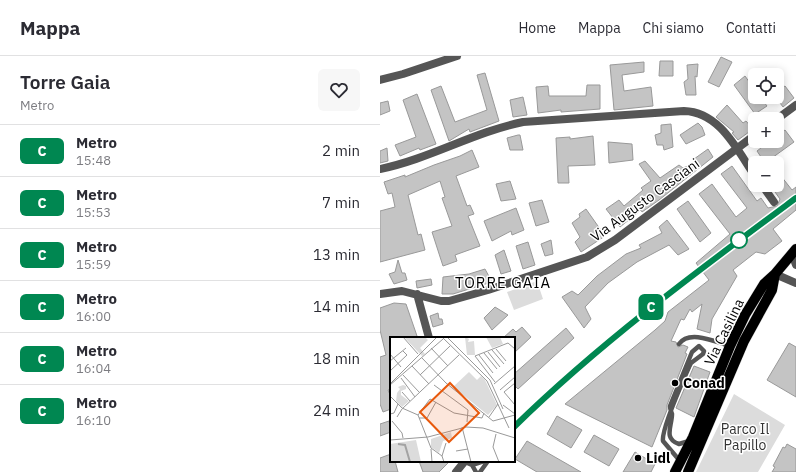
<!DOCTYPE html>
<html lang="it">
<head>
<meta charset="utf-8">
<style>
	:root { --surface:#fff; --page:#f7f7f7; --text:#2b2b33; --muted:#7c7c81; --line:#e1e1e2 }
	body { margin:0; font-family:"IBM Plex Sans",sans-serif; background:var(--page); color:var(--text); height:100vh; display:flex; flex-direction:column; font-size:15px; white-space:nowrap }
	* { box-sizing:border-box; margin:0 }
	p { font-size:13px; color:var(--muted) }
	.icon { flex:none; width:22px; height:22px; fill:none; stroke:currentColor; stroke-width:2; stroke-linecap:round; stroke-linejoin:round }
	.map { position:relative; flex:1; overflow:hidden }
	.sheet { display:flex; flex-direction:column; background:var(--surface); width:380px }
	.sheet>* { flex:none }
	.badge { padding:0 8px; border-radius:6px; font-size:14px; line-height:26px }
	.buttons { position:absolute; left:368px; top:12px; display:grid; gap:8px }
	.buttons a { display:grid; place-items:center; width:36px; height:36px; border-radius:6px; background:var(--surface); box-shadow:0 2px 10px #0003; font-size:20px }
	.map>.badge { position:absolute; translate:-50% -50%; box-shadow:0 0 0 2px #fff }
	.round { display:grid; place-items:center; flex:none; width:42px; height:42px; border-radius:6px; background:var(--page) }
	.summary { display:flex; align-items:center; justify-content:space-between; height:68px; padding:0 20px }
	h1 { font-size:19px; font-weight:600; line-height:30px }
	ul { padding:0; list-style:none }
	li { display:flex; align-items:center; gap:12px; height:52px; padding:0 20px; border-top:1px solid var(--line) }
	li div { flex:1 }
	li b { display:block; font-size:15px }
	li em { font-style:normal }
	li .badge { min-width:44px; font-weight:700; text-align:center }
	header { display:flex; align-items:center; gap:24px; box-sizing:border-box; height:56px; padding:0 20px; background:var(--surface); border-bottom:1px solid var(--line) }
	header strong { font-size:19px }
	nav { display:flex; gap:22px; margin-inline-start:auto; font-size:14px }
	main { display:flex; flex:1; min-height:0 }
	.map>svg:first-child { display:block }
	.green { fill:#dcdcdc }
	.building { fill:#c4c4c4; stroke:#999 }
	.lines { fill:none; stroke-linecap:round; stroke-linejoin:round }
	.primary-casing { stroke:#dbdbdb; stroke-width:11 }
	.lane { stroke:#555; stroke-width:4.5 }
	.street { stroke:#555; stroke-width:8 }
	.primary { stroke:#000; stroke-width:10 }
	.rail { stroke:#000; stroke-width:2.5; stroke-dasharray:6 2 1 2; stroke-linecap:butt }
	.line-casing { stroke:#fff; stroke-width:9 }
	.line { stroke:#008751; stroke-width:6 }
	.stop-dot { fill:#fff; stroke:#008751; stroke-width:2 }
	.poi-dot { fill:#000; stroke:#fff; stroke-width:1.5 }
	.labels { text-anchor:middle; stroke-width:3; stroke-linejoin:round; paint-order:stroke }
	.street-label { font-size:14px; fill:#000; stroke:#fff }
	.poi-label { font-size:14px; font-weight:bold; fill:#000; stroke:#fff; text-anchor:start }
	.park-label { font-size:14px; fill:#333; stroke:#fff }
	.neighbourhood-label { font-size:15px; letter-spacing:1px; fill:#000; stroke:#fff }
	.inset-river { fill:none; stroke:#a3a3a3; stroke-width:2 }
	.inset-road { fill:none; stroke:#999; stroke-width:1 }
	.view { fill:#e8590c; fill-opacity:0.15; stroke:#e8590c; stroke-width:2 }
	.inset-edge { fill:none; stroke:#000; stroke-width:2 }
</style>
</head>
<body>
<header>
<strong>Mappa</strong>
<nav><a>Home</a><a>Mappa</a><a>Chi siamo</a><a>Contatti</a></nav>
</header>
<main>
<section class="sheet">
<div class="summary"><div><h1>Torre Gaia</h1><p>Metro</p></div><a class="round"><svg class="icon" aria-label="heart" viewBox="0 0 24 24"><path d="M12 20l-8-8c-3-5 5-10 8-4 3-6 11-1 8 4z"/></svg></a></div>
<ul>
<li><span class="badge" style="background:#008751;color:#fff">C</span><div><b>Metro</b><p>15:48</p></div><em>2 min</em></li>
<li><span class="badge" style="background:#008751;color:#fff">C</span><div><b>Metro</b><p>15:53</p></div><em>7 min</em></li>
<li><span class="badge" style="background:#008751;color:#fff">C</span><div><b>Metro</b><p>15:59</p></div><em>13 min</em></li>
<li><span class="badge" style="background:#008751;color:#fff">C</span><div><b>Metro</b><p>16:00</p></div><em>14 min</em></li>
<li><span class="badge" style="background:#008751;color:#fff">C</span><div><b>Metro</b><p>16:04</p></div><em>18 min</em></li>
<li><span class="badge" style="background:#008751;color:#fff">C</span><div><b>Metro</b><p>16:10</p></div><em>24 min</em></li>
</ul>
</section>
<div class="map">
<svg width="416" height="416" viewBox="0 0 416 416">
	<rect width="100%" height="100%" fill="#fff"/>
	<path class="green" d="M 157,225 L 163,243 L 134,254 L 127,236 Z
		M 354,338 L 405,369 L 378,416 L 316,416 Z"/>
	<path class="building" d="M 341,1 L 352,6 L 339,31 L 328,26 Z
		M 280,5 L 293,5 L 293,20 L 279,20 Z
		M 264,6 L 264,16 L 242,19 L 244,35 L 271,31 L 273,50 L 234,54 L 230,9 Z
		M 318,8 L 317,21 L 315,20 L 316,39 L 306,39 L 304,26 L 308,23 L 307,9 Z
		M 105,17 L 119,65 L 90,76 L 89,73 L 69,85 L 51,34 L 61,30 L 75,66 L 107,54 L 97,19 Z
		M 365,20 L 375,34 L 375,41 L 380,41 L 387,50 L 375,58 L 354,29 Z
		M 207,29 L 220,29 L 220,53 L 181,56 L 181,54 L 158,57 L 156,31 L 168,30 L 169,40 L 206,40 Z
		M 405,30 L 414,42 L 403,51 L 397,43 L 397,35 Z
		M 37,38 L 56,88 L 40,94 L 39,92 L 20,100 L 15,89 L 36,81 L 23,44 Z
		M 143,41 L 147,59 L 133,61 L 130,44 Z
		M 8,45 L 10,55 L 0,59 L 0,47 Z
		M 347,49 L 363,67 L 366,65 L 373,73 L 358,84 L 352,77 L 354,76 L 336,61 Z
		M 318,67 L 322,71 L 325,79 L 306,88 L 300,79 Z
		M 291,68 L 293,91 L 284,94 L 283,89 L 277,89 L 275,79 L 281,77 L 281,69 Z
		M 405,74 L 414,86 L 385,107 L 377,95 L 390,85 L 397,85 L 397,80 Z
		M 138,79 L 140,79 L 143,94 L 130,94 L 127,82 Z
		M 213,80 L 215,109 L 188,110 L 189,127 L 178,127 L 176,82 L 190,81 L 190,83 Z
		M 228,86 L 252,88 L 253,104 L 229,107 Z
		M 7,92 L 8,105 L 0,107 L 0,95 Z
		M 328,93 L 333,101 L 279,144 L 262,156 L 261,154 L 240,171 L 226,153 L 239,144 L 244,150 L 263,134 L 261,132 L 271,125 L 259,108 L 265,105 L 280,122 L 299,109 L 303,112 L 317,106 L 314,103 Z
		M 92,94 L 99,111 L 76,120 L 87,150 L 90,149 L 94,158 L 88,160 L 100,190 L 75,199 L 77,205 L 63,210 L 52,176 L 72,170 L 62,142 L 65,141 L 60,125 L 28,139 L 38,179 L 41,178 L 45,194 L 0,206 L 0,155 L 15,151 L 12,137 L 8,138 L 4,126 L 25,119 L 25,121 L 54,109 L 80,100 Z
		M 352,110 L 377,145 L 381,142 L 388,152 L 397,150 L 400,143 L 390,129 L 397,129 L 397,115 L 412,134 L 416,131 L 416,154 L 393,173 L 402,185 L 385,198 L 376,196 L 353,214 L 357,220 L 332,263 L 330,277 L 317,273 L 322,248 L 312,256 L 310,253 L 304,264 L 301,263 L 291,285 L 296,286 L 298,291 L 303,289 L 308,291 L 305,297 L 307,298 L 287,349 L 287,354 L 272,391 L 185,348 L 275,274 L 285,265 L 288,256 L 329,224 L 316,207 L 350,178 L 319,138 L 332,128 L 356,161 L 367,152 L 341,118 Z
		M 130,125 L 136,143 L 121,145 L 116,128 Z
		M 162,144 L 169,166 L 156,170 L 149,147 Z
		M 308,145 L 331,177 L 320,186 L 297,153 Z
		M 136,152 L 144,174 L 132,179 L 131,175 L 112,185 L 104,165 Z
		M 206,153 L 225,180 L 201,196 L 195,186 L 200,181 L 192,167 L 200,161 L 199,158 Z
		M 287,164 L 309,193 L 298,199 L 289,189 L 257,206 L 228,227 L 205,251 L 211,263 L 204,272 L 182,241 L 192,235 L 198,239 L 217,220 L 246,198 L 261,192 L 259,189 L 282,177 L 279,171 Z
		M 171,184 L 173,198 L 165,200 L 161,188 Z
		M 148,186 L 155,209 L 143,213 L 136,190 Z
		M 124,194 L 131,215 L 121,218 L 115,199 Z
		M 18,204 L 22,217 L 25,217 L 27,224 L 14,228 L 9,218 L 15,216 Z
		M 105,213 L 112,226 L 73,238 L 62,238 L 63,221 L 89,218 Z
		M 51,223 L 52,229 L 37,232 L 36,225 Z
		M 14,247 L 26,248 L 37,280 L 31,282 L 11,282 L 11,333 L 8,334 L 11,341 L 11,353 L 3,356 L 0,348 L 0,301 L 6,299 L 0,274 L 0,252 Z
		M 115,251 L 128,259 L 112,274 L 104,262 Z
		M 58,257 L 59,263 L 62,263 L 63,268 L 53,271 L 50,260 Z
		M 142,271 L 151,281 L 134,297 L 134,282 L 123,282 L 133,273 L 136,276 Z
		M 186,272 L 194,282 L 138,333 L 134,329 L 134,318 Z
		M 409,287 L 416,291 L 416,341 L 387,324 Z
		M 314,310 L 330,316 L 314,361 L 296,352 Z
		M 177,360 L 202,374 L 191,392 L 167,378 Z
		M 9,365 L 11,376 L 0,380 L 0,368 Z
		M 214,379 L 239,393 L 229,410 L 204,396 Z
		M 147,385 L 201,416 L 157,416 L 135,403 Z
		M 407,388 L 416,393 L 416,416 L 392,416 L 395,411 L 393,410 L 403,391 L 405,392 Z
		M 255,396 L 275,408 L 271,416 L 243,416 Z
		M 11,398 L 11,405 L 15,405 L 18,416 L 0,416 L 0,402 Z
		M 39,405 L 70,405 L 59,416 L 43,416 Z"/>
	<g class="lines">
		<g class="primary-casing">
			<path id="primary" d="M 295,416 L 313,381 L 350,290 L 365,259 L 384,228 L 395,218 L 416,193
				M 308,416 L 364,285 L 392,234 L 395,218"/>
		</g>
		<path class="lane" d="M 299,288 C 309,273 336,286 350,290
			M 300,405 L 283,385 C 281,373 303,325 309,311 L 311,307 L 323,298 L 324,295 L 319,290 L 312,296 L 290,350 C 290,353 291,355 292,358 C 292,370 283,383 299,388 L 309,385
			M 85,406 L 92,409 L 104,405
			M 92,409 L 96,416
			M 100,416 L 108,405"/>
		<path class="street" d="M 0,24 L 23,18 L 77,0
			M 397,63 L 416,49
			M 0,113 C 49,103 94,76 143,66 L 304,55 C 340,56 357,94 375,120
			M 382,129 L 394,146
			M 412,198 L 416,209
			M 395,218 L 416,227
			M 0,238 L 22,235 L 61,245 L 69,245 L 108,234 L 207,201 L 235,184 L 375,79
			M 37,238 L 49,282
			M 76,416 L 85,405"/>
		<use href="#primary" class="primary"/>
		<path class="rail" d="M 214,297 L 319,214"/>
	</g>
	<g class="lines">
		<g class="line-casing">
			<path id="line" d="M 134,371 C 221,286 319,214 416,142"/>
		</g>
		<use href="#line" class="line"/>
	</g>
	<circle class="stop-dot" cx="359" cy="184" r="8"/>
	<g class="poi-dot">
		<circle cx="295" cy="327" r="4"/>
		<circle cx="258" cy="402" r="4"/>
	</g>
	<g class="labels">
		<g class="street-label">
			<text transform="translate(265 144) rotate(-36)" y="5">Via Augusto Casciani</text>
			<text transform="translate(344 276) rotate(-64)" y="5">Via Casilina</text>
		</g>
		<g class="poi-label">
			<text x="303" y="332">Conad</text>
			<text x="266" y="407">Lidl</text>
		</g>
		<g class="park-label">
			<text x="365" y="378">Parco Il<tspan x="365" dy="16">Papillo</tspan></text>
		</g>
		<g class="neighbourhood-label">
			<text x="123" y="232">TORRE GAIA</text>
		</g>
	</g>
	<g transform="translate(10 281)">
		<rect width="125" height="125" fill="#fff"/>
		<path d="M 14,0 L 35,0 L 38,3 L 30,11 L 35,17 L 32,19 ZM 75,0 L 79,2 L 78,5 L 84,4 L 85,18 L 77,18 ZM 96,0 L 110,0 L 113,7 L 102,11 ZM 79,35 L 87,43 L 91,39 L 95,43 L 107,68 L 98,78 L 63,50 ZM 13,48 L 16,49 L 16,52 L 11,54 L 11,58 L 19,64 L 12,70 L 6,64 L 7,56 L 10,52 L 8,50 ZM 61,95 L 62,101 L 53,104 L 49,116 L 41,110 L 41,102 ZM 26,103 L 31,125 L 0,125 L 0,107 Z" fill="#dcdcdc"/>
		<path class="inset-river" d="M 8,107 L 15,108 L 20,125"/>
		<path class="inset-road" d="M 13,0 L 28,17M 52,0 L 97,44 L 119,91M 57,0 L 100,43 L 113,72M 41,11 L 58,29M 106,12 L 116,24M 102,13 L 114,27M 98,15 L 110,30M 94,16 L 107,32M 0,17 L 11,30M 89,18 L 103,36M 32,21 L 56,46 L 103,84 L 125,78M 0,24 L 16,11M 22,29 L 39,47M 0,34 L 17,18 L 13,14M 13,38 L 29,55M 30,38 L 60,9M 11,41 L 25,60M 105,45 L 85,19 L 118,6 L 125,12M 125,46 L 114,55 L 125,68M 0,47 L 47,0M 104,47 L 125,29M 0,48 L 53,2M 44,48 L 78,73 L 77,85M 110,53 L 125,40M 12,55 L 20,64M 0,59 L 12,71 L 28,78 L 41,111 L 52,119 L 54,125M 113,68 L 125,77M 0,77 L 4,76 L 8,67M 28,78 L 40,62 L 64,76 L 92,81 L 94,76M 7,80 L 12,72 L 69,18M 99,80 L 108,67M 29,81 L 37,81 L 46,65M 2,84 L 12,96 L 13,101M 72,90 L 81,125M 106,97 L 103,110 L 109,125M 0,103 L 38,100 L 76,90 L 93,91 L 125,101M 41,112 L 42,125M 66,114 L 78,112M 52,119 L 56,106"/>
		<path class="view" d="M 60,46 L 89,76 L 59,105 L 30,75 Z"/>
		<rect width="125" height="125" class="inset-edge"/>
	</g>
</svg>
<div class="buttons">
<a><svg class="icon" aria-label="locate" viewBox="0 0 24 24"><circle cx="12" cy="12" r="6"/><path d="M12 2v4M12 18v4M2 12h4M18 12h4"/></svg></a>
<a>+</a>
<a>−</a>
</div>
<b class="badge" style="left:271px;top:251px;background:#008751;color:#fff">C</b>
</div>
</main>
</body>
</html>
